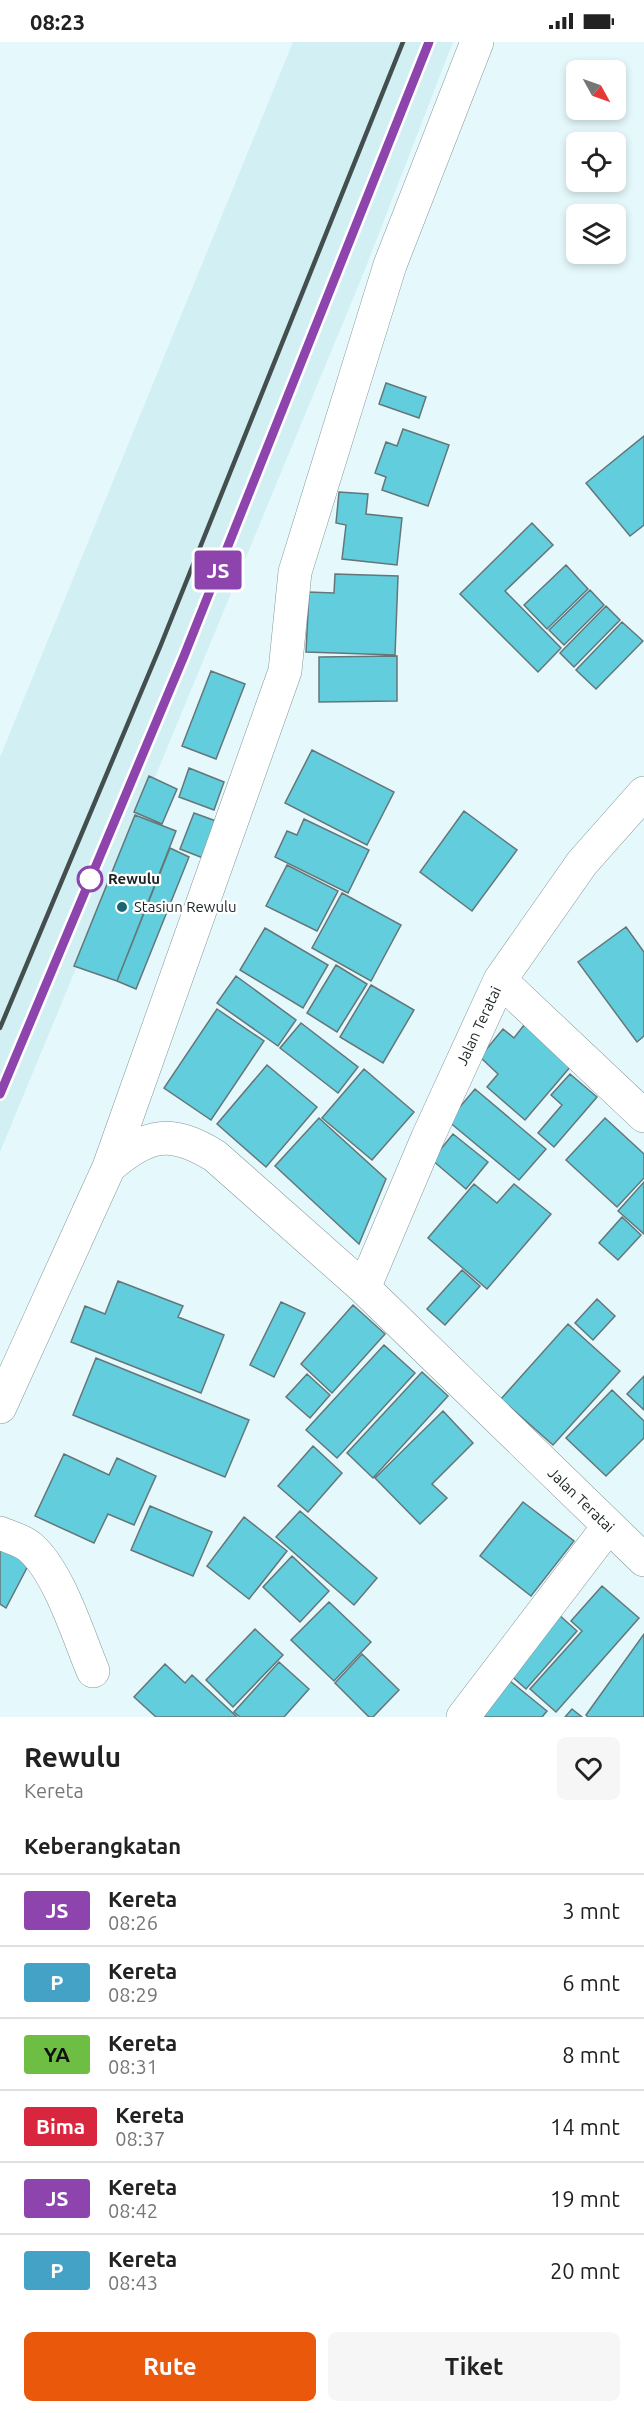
<!DOCTYPE html>
<html lang="id">
<head>
<meta charset="utf-8">
<style>
	:root { --surface:#fff; --page:#f6f6f6; --text:#222; --muted:#767676; --line:#e0e0e0; --accent:#ea580c }
	body { margin:0; font-family:Ubuntu,sans-serif; background:var(--page); color:var(--text); height:100vh; display:flex; flex-direction:column; font-size:22px; white-space:nowrap }
	* { box-sizing:border-box; margin:0 }
	p { font-size:20px; color:var(--muted) }
	.icon { flex:none; width:33px; height:33px; fill:none; stroke:currentColor; stroke-width:2; stroke-linecap:round; stroke-linejoin:round }
	.map { position:relative; height:1675px; overflow:hidden }
	.drawer { display:flex; flex-direction:column; background:var(--surface); flex:1 }
	.drawer>* { flex:none }
	.badge { padding:0 12px; border-radius:4px; font-size:21px; line-height:39px }
	.needle { width:39px; rotate:130deg }
	.controls { position:absolute; left:566px; top:18px; display:grid; gap:12px }
	.controls a { display:grid; place-items:center; width:60px; height:60px; border-radius:9px; background:var(--surface); box-shadow:0 3px 9px #0003; font-size:30px }
	.map>.badge { position:absolute; translate:-50% -50%; box-shadow:0 0 0 3px #fff }
	h2 { padding:0 24px; font-size:22px; line-height:54px }
	.round { display:grid; place-items:center; flex:none; width:63px; height:63px; border-radius:9px; background:var(--page) }
	.head { display:flex; align-items:center; justify-content:space-between; height:102px; padding:0 24px }
	h1 { font-size:28px; font-weight:700; line-height:45px }
	.action { display:flex; gap:12px; margin-top:auto; padding:12px 24px }
	.action a { flex:1; height:69px; border-radius:9px; background:var(--accent); color:#fff; font-size:24px; font-weight:700; line-height:69px; text-align:center }
	.action a+a { background:var(--page); color:var(--text) }
	ul { padding:0; list-style:none }
	li { display:flex; align-items:center; gap:18px; height:72px; padding:0 24px; border-top:2px solid var(--line) }
	li div { flex:1 }
	li b { display:block; font-size:22px }
	li em { font-style:normal }
	li .badge { min-width:66px; font-weight:700; text-align:center }
	.status { display:flex; justify-content:space-between; align-items:center; height:42px; padding:0 30px; background:var(--surface); direction:ltr }
	.status svg { height:16px; fill:currentColor }
	.map>svg:first-child { display:block }
	.built { fill:#d2eff3 }
	.building { fill:#61cddd; stroke:#657679; stroke-width:1.5 }
	.lines { fill:none; stroke-linecap:round; stroke-linejoin:round }
	.minor-casing { stroke:#849699; stroke-width:34 }
	.minor { stroke:#fff; stroke-width:33 }
	.rail { stroke:#444e4f; stroke-width:4.5 }
	.line-casing { stroke:#fff; stroke-width:14 }
	.line { stroke:#8e44ad; stroke-width:9 }
	.stop-dot { fill:#fff; stroke:#8e44ad; stroke-width:3 }
	.poi-dot { fill:#1b6670; stroke:#fff; stroke-width:2 }
	.labels { text-anchor:middle; stroke-width:4.5; stroke-linejoin:round; paint-order:stroke }
	.stop-label { font-size:15px; font-weight:bold; fill:#1a2223; stroke:#fff; text-anchor:start }
	.poi-label { font-size:15px; fill:#1a2223; stroke:#fff; text-anchor:start }
	.street-label { font-size:15px; fill:#1a2223; stroke:#fff }
</style>
</head>
<body>
<div class="status"><b>08:23</b><svg viewBox="0 0 49 12"><path d="M0 12V9h3v3zM5 12V6h3v6zM10 12V3h3v9zM15 12V0h3v12zM26 1h20v11H26zM47 4h2v5h-2z"/></svg></div>
<div class="map">
<svg width="644" height="1675" viewBox="0 0 644 1675">
	<rect width="100%" height="100%" fill="#e5f9fc"/>
	<path class="built" d="M 293,0 L 453,0 L 364,230 L 0,1110 L 0,715 Z"/>
	<path class="building" d="M 386,341 L 426,355 L 419,376 L 379,362 Z
		M 403,387 L 449,403 L 428,464 L 382,448 L 386,435 L 375,431 L 386,400 L 397,404 Z
		M 644,394 L 644,483 L 630,494 L 586,441 Z
		M 339,450 L 368,452 L 366,472 L 402,476 L 397,523 L 342,517 L 346,483 L 336,481 Z
		M 532,481 L 553,503 L 505,549 L 561,606 L 538,630 L 460,552 Z
		M 566,523 L 588,547 L 547,587 L 524,563 Z
		M 335,532 L 398,534 L 395,613 L 306,610 L 309,550 L 334,551 Z
		M 590,548 L 604,563 L 564,603 L 549,588 Z
		M 606,564 L 620,578 L 574,625 L 560,611 Z
		M 622,580 L 643,599 L 596,647 L 576,628 Z
		M 397,614 L 397,659 L 319,660 L 319,615 Z
		M 211,629 L 245,642 L 216,717 L 182,704 Z
		M 312,708 L 394,750 L 367,803 L 285,761 Z
		M 189,726 L 224,740 L 214,768 L 179,755 Z
		M 149,734 L 177,747 L 162,782 L 134,770 Z
		M 464,769 L 517,808 L 472,869 L 420,830 Z
		M 194,771 L 216,779 L 203,816 L 180,807 Z
		M 135,773 L 176,789 L 117,939 L 74,924 Z
		M 304,777 L 369,808 L 348,851 L 275,815 L 287,789 L 297,793 Z
		M 170,806 L 189,815 L 136,947 L 117,939 Z
		M 287,823 L 338,849 L 317,889 L 266,864 Z
		M 342,851 L 401,883 L 371,939 L 312,906 Z
		M 626,885 L 644,910 L 644,994 L 637,1000 L 578,920 Z
		M 265,886 L 328,923 L 303,966 L 240,928 Z
		M 336,923 L 367,942 L 337,990 L 307,971 Z
		M 236,934 L 296,978 L 278,1004 L 217,961 Z
		M 371,943 L 414,968 L 383,1021 L 340,995 Z
		M 217,967 L 264,999 L 211,1078 L 164,1046 Z
		M 301,981 L 358,1025 L 338,1051 L 280,1006 Z
		M 524,983 L 571,1024 L 525,1078 L 487,1045 L 498,1032 L 480,1015 L 503,987 L 514,996 Z
		M 267,1023 L 317,1065 L 266,1125 L 217,1082 Z
		M 364,1027 L 414,1070 L 372,1118 L 322,1076 Z
		M 570,1032 L 597,1055 L 554,1105 L 538,1091 L 562,1063 L 551,1053 Z
		M 475,1047 L 546,1107 L 519,1138 L 448,1079 Z
		M 319,1076 L 386,1137 L 359,1202 L 275,1124 Z
		M 605,1076 L 644,1112 L 644,1136 L 617,1165 L 566,1118 Z
		M 453,1092 L 488,1120 L 466,1147 L 432,1118 Z
		M 644,1140 L 644,1192 L 618,1169 Z
		M 474,1142 L 497,1161 L 514,1142 L 551,1172 L 487,1247 L 428,1196 Z
		M 622,1175 L 641,1193 L 618,1218 L 599,1201 Z
		M 462,1228 L 480,1244 L 445,1283 L 427,1267 Z
		M 118,1239 L 183,1264 L 178,1275 L 224,1293 L 201,1351 L 71,1300 L 85,1264 L 105,1272 Z
		M 597,1257 L 615,1274 L 593,1298 L 575,1281 Z
		M 281,1260 L 305,1271 L 274,1335 L 250,1323 Z
		M 353,1263 L 385,1292 L 332,1351 L 301,1322 Z
		M 568,1282 L 620,1329 L 553,1403 L 501,1357 Z
		M 384,1303 L 415,1331 L 337,1416 L 306,1388 Z
		M 96,1316 L 249,1378 L 225,1435 L 73,1373 Z
		M 422,1330 L 448,1354 L 373,1436 L 347,1411 Z
		M 307,1332 L 330,1353 L 310,1376 L 286,1355 Z
		M 644,1334 L 644,1368 L 627,1352 Z
		M 612,1348 L 644,1379 L 644,1396 L 606,1434 L 566,1396 Z
		M 443,1369 L 473,1401 L 432,1442 L 447,1456 L 420,1482 L 375,1436 Z
		M 313,1404 L 342,1431 L 308,1470 L 278,1444 Z
		M 64,1412 L 109,1433 L 117,1416 L 156,1434 L 134,1483 L 108,1472 L 94,1501 L 35,1474 Z
		M 523,1460 L 574,1499 L 531,1554 L 480,1514 Z
		M 150,1464 L 212,1490 L 193,1534 L 131,1508 Z
		M 300,1469 L 377,1536 L 354,1563 L 276,1495 Z
		M 244,1475 L 287,1509 L 249,1557 L 207,1524 Z
		M 0,1501 L 31,1518 L 6,1566 L 0,1562 Z
		M 292,1514 L 329,1549 L 300,1580 L 263,1545 Z
		M 602,1544 L 639,1576 L 556,1670 L 530,1647 L 582,1589 L 571,1579 Z
		M 329,1560 L 371,1600 L 334,1639 L 291,1598 Z
		M 558,1572 L 577,1589 L 526,1647 L 507,1630 Z
		M 255,1587 L 283,1613 L 233,1665 L 206,1638 Z
		M 644,1592 L 644,1675 L 588,1675 L 586,1673 Z
		M 362,1612 L 399,1648 L 373,1675 L 369,1675 L 335,1641 Z
		M 279,1620 L 309,1647 L 284,1675 L 240,1675 L 234,1670 Z
		M 165,1622 L 185,1641 L 192,1633 L 237,1675 L 156,1675 L 134,1655 Z
		M 510,1639 L 547,1669 L 542,1675 L 481,1675 Z
		M 572,1667 L 582,1675 L 565,1675 Z"/>
	<g class="lines">
		<g class="minor-casing">
			<path id="minor" d="M 500,938 L 644,1074
				M 109,1125 C 148,1091 171,1087 215,1114 L 364,1246 L 644,1518
				M 364,1246 L 428,1095 L 500,938 L 582,821 L 644,751
				M 0,1365 L 109,1125 L 285,629 L 295,530 L 390,223 L 477,0
				M 0,1491 C 9,1495 22,1498 30,1505 C 59,1530 78,1593 93,1629
				M 463,1675 L 608,1485"/>
		</g>
		<use href="#minor" class="minor"/>
		<path class="rail" d="M 0,986 L 160,605 L 403,0
			M 0,1052 L 184,614 L 429,0"/>
	</g>
	<g class="lines">
		<g class="line-casing">
			<path id="line" d="M 0,1052 L 184,614 L 429,0"/>
		</g>
		<use href="#line" class="line"/>
	</g>
	<circle class="stop-dot" cx="90" cy="837" r="12"/>
	<circle class="poi-dot" cx="122" cy="865" r="6"/>
	<g class="labels">
		<g class="stop-label">
			<text x="108" y="842">Rewulu</text>
		</g>
		<g class="poi-label">
			<text x="134" y="870">Stasiun Rewulu</text>
		</g>
		<g class="street-label">
			<text transform="translate(479 984) rotate(-65)" y="5">Jalan Teratai</text>
			<text transform="translate(581 1458) rotate(44)" y="5">Jalan Teratai</text>
		</g>
	</g>
</svg>
<div class="controls">
<a><svg class="needle" viewBox="-14 -14 28 28"><path d="M0-13l5 13h-10z" fill="#e53935"/><path d="M0 13l5-13h-10z" fill="#767676"/></svg></a>
<a><svg class="icon" aria-label="locate" viewBox="0 0 24 24"><circle cx="12" cy="12" r="6"/><path d="M12 2v4M12 18v4M2 12h4M18 12h4"/></svg></a>
<a><svg class="icon" aria-label="layers" viewBox="0 0 24 24"><path d="M12 4l9 5-9 5-9-5zM3 14l9 5 9-5"/></svg></a>
</div>
<b class="badge" style="left:218px;top:528px;background:#8e44ad;color:#fff">JS</b>
</div>
<section class="drawer">
<div class="head"><div><h1>Rewulu</h1><p>Kereta</p></div><a class="round"><svg class="icon" aria-label="heart" viewBox="0 0 24 24"><path d="M12 20l-8-8c-3-5 5-10 8-4 3-6 11-1 8 4z"/></svg></a></div>
<h2>Keberangkatan</h2>
<ul>
<li><span class="badge" style="background:#8e44ad;color:#fff">JS</span><div><b>Kereta</b><p>08:26</p></div><em>3 mnt</em></li>
<li><span class="badge" style="background:#43a2c5;color:#fff">P</span><div><b>Kereta</b><p>08:29</p></div><em>6 mnt</em></li>
<li><span class="badge" style="background:#6fbe44;color:#111">YA</span><div><b>Kereta</b><p>08:31</p></div><em>8 mnt</em></li>
<li><span class="badge" style="background:#d7263d;color:#fff">Bima</span><div><b>Kereta</b><p>08:37</p></div><em>14 mnt</em></li>
<li><span class="badge" style="background:#8e44ad;color:#fff">JS</span><div><b>Kereta</b><p>08:42</p></div><em>19 mnt</em></li>
<li><span class="badge" style="background:#43a2c5;color:#fff">P</span><div><b>Kereta</b><p>08:43</p></div><em>20 mnt</em></li>
</ul>
<div class="action"><a>Rute</a><a>Tiket</a></div>
</section>
</body>
</html>
